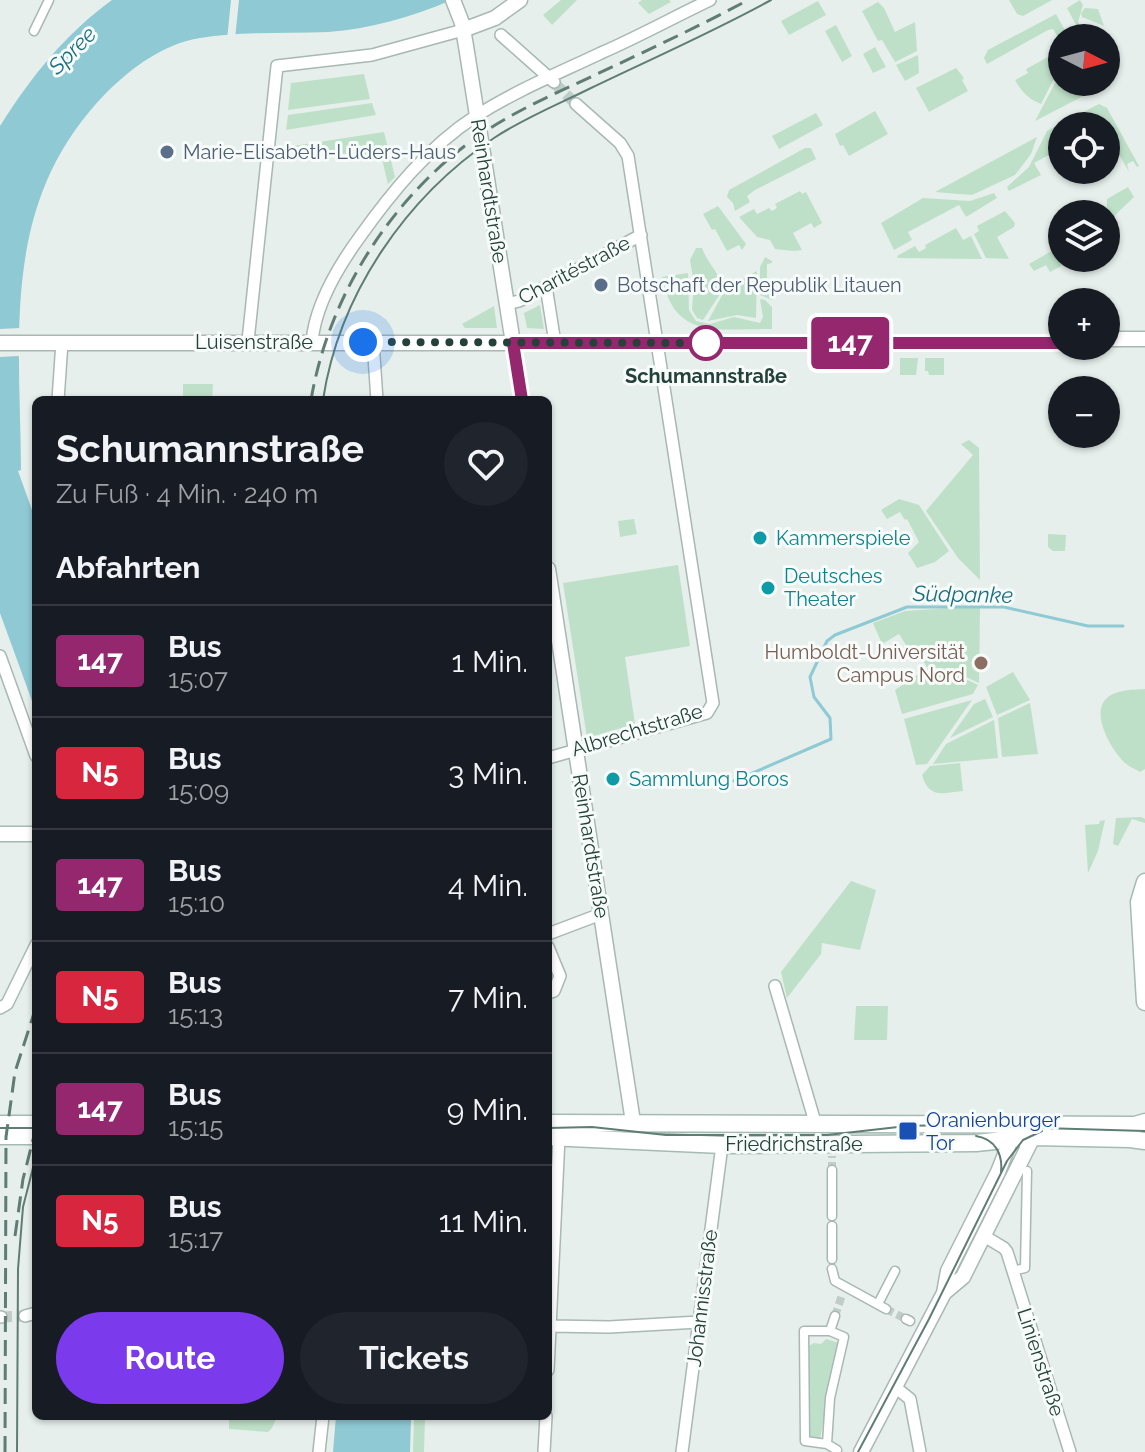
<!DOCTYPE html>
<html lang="de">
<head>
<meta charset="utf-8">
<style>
	:root { --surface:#171b24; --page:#20242c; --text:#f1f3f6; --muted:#9ea1a6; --line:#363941; --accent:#7c3aed }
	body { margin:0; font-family:Raleway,sans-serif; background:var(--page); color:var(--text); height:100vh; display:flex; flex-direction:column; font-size:30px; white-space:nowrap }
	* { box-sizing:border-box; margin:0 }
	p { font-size:26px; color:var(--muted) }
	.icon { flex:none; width:44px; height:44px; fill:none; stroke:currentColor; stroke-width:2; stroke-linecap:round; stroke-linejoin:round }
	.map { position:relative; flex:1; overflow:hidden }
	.drawer { position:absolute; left:32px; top:396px; width:520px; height:1024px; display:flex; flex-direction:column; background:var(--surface); border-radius:12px; box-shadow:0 2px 6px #0004 }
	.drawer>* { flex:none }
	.badge { padding:0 16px; border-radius:6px; font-size:28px; line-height:52px }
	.needle { width:52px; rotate:96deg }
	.fabs { position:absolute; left:1048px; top:24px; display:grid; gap:16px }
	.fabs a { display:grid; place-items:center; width:72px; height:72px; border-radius:50%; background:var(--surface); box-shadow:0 2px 6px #0004; font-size:40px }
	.you { position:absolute; width:40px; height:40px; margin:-20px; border:6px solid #fff; border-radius:50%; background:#1a73e8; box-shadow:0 0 0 12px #1a73e833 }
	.map>.badge { position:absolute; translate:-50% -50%; box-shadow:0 0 0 4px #fff }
	h2 { padding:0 24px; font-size:30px; line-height:72px }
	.round { display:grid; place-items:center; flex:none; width:84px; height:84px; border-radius:42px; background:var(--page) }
	.overview { display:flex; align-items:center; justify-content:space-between; height:136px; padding:0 24px }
	h1 { font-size:38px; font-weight:700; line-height:60px }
	.cta { display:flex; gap:16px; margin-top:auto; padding:16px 24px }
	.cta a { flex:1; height:92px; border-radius:48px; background:var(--accent); color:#fff; font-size:32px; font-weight:700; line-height:92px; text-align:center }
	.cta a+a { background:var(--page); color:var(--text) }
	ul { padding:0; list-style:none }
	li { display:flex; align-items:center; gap:24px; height:112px; padding:0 24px; border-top:2px solid var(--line) }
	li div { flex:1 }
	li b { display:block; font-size:30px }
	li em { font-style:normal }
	li .badge { min-width:88px; font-weight:700; text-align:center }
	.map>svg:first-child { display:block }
	.green { fill:#bfe0c8 }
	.water { fill:#8ec9d4 }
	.pier { fill:#e6efeb }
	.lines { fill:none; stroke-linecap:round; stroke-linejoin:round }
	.stream { stroke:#8ec9d4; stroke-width:3 }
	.pedestrian-tunnel { stroke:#bfccc8; stroke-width:8; stroke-dasharray:8 4; stroke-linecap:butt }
	.minor-tunnel { stroke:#bfccc8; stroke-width:11; stroke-dasharray:11 5.5; stroke-linecap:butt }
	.pedestrian-casing { stroke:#a8b8b2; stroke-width:11 }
	.minor-casing { stroke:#a8b8b2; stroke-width:14 }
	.tertiary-casing { stroke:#a8b8b2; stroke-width:17 }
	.secondary-casing { stroke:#a4bbb3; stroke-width:19 }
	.pedestrian { stroke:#fff; stroke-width:8 }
	.minor { stroke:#fff; stroke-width:11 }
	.tertiary { stroke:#fff; stroke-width:14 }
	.secondary { stroke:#fff; stroke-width:16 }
	.tram { stroke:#5f7d75; stroke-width:2 }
	.rail { stroke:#5f7d75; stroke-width:3; stroke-dasharray:16 8; stroke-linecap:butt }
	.line-casing { stroke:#fff; stroke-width:18 }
	.line { stroke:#95276e; stroke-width:12 }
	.walk { stroke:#24423a; stroke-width:8; stroke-dasharray:0 14.4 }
	.service-dot { fill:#5c6f8a; stroke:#f7fbf9; stroke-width:3 }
	.stop-dot { fill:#fff; stroke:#95276e; stroke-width:4 }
	.culture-dot { fill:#0f9aa8; stroke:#f7fbf9; stroke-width:3 }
	.education-dot { fill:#8d6e63; stroke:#f7fbf9; stroke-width:3 }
	.transit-dot { fill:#1a4fb4; stroke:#f7fbf9; stroke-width:3 }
	.labels { text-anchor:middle; stroke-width:6; stroke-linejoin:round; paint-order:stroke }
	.service-label { font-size:20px; fill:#4e5e75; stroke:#f7fbf9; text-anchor:start }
	.street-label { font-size:20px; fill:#24423a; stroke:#f7fbf9 }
	.stop-label { font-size:20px; font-weight:bold; fill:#24423a; stroke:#f7fbf9 }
	.culture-label { font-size:20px; fill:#0d838f; stroke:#f7fbf9; text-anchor:start }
	.education-label { font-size:20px; fill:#785e54; stroke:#f7fbf9; text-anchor:end }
	.transit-label { font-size:20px; fill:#164399; stroke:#f7fbf9; text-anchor:start }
	.water-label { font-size:22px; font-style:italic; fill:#1c6f80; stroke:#f7fbf9 }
</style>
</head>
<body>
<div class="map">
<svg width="1145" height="1452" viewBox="0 0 1145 1452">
	<rect width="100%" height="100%" fill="#e6efeb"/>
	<path class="green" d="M 561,0 L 577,0 L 552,25 L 543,15 Z
		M 642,0 L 669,0 L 671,2 L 649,14 L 638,3 Z
		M 1009,0 L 1052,0 L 1023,16 L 1017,14 Z
		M 1080,0 L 1083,5 L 1078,22 L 1085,33 L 1092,38 L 1083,38 L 1067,8 Z
		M 818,1 L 826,15 L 789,35 L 781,21 Z
		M 878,2 L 884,8 L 895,32 L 915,22 L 917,51 L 895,62 L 882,40 L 878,41 L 862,11 Z
		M 1085,8 L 1098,9 L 1104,26 L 1082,17 L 1081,13 Z
		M 1056,14 L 1068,36 L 1060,41 L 1053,29 L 1048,30 L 987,64 L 984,58 L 988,50 Z
		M 836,25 L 852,56 L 842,62 L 825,31 Z
		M 875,47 L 886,67 L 873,73 L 863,54 Z
		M 1062,54 L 1062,63 L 1041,104 C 1028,99 1021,91 1015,80 L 1028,73 L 1026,69 L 1048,57 L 1051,61 Z
		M 918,55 L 919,73 L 905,81 L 896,65 Z
		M 956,68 L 964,78 L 962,80 L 968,91 L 929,112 L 916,88 Z
		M 1062,70 L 1062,82 L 1093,82 L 1097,89 L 1035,121 Z
		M 364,74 L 370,99 L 288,110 L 291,83 Z
		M 372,103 L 376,115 L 286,130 L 288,115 Z
		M 1099,104 L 1107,108 L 1139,166 L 1137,167 L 1133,161 L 1127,164 L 1129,172 L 1115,147 L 1106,152 L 1106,126 L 1062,126 L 1062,148 L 1034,163 L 1041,175 L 1009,191 L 1007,187 L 1029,167 L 1047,131 Z
		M 875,111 L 888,134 L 849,156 L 843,145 L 840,146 L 835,134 Z
		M 816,113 L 823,125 L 779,149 L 772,136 Z
		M 384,132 L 395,177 L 388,184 L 382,159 L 379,157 L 280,148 Z
		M 1037,137 L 1031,154 L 1015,175 L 972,195 L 935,192 Z
		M 805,148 L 811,148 L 816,159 L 755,190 L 747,196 L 750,202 L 735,211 L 733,203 L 727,197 L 729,190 Z
		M 1128,187 L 1134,197 L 1106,224 L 1107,199 Z
		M 800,191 L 802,194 L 806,192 L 822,223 L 814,228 L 811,223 L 793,233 L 802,250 L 794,251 L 775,249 L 770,240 L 757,237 L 739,217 L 754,209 L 757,214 L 769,208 L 772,211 L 777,208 L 775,204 Z
		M 994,193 L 997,198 L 966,217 L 959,205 L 908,232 L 912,240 L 894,250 L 881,223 L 923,198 L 970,201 Z
		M 718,206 L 746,244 L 742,250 L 739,245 L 727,251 L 715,229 L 712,230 L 703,214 Z
		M 1005,211 L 1015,223 L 1014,227 L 997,237 L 1009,259 L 986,258 L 974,234 L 979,231 L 977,226 Z
		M 956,228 L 963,240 L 971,236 L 982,259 L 898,258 L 897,256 L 915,246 L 919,252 L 926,248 L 925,245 Z
		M 1062,245 L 1062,258 L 1076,258 L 1050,272 L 1046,265 L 1034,271 L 1029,264 Z
		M 696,248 L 702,248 C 708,264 719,273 724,288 L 703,320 L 697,318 L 692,310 L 694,283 L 690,260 Z
		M 765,257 L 772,261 L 772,263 L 767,264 L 767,281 L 772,282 L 772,300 L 760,295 L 760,267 Z
		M 757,271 L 756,318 L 737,315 L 708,321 L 726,288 Z
		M 688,273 L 689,310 L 696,321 L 710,324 L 734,317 L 760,323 L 763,317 L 760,299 L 765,300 L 772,307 L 772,329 C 719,328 675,342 662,277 Z
		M 540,305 L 544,329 L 527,328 L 524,313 Z
		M 494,306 L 497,328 L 465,328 L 462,324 Z
		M 900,358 L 918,358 L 916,375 L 900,375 Z
		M 925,358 L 944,358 L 944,375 L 929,375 L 928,371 L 925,371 Z
		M 183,384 L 213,384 L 212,400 L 183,400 Z
		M 969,440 L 979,448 L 980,580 L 958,558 L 926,511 L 973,455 L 961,444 Z
		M 899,499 L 919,505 L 949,551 L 935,562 L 917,568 L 908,553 L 919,542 L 907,519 L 905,520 L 900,512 L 887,519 L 881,510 Z
		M 634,519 L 637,534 L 620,537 L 618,521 Z
		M 1048,534 L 1066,535 L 1065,551 L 1053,551 L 1048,547 Z
		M 678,565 L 690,646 L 625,657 L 635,724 L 587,738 L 563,583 Z
		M 980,606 L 979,683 L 948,669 L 927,667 L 918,653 L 913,656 L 899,634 L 882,644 L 873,623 L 905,611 Z
		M 926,669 L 948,671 L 978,685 L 973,694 L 902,714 L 895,690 Z
		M 1013,672 L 1030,700 L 997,715 L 986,687 Z
		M 1145,689 L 1145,769 L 1140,772 C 1135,769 1128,766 1124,762 C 1112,750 1094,720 1103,703 C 1111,689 1132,690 1145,689 Z
		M 985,699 L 993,717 L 950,738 L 974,704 Z
		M 972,700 L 927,764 L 916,765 L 904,719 Z
		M 1030,703 L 1038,754 L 1002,757 L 998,718 Z
		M 994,720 L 998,758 L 933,764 L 946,744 Z
		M 960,763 L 963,791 C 942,793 929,799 922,775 L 930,766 Z
		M 1141,817 L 1145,819 L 1145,823 L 1132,819 L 1118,846 L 1113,844 L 1116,818 Z
		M 1105,820 L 1098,851 L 1088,873 L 1085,825 L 1099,824 L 1100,821 Z
		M 851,881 L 876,890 L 860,950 L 822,943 L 821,954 L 787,998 L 781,972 Z
		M 856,1006 L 888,1006 L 887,1040 L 854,1040 Z
		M 826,1339 L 839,1343 L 820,1439 L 806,1436 L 809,1380 L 807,1347 L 814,1343 L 821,1344 Z
		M 277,1416 L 272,1428 L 268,1432 L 229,1429 L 229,1418 Z
		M 414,1416 L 425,1416 L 424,1452 L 413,1452 Z"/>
	<path class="water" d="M 112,0 L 451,0 C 413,17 369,29 328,32 C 285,34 242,31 200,38 C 163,44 133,67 107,92 C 0,201 20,331 21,470 L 18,471 L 36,521 L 36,712 L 0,613 L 0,126 C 31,77 65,34 112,0 Z
		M 336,1416 L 411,1416 L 410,1452 L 333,1452 Z"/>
	<path class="pier" d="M 231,0 L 239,0 L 235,39 L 227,40 Z
		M 20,328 L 22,359 L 18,356 L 0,357 L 0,329 Z"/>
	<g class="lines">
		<path class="stream" d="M 734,781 L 831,739 L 830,718 L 814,697 L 810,677 L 827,641 L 835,635 L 907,607 L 1004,607 L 1088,626 L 1123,626"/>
		<path class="pedestrian-tunnel" d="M 832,1170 L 832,1156
			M 886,1309 L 906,1319
			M 835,1316 L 842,1295"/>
		<path class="minor-tunnel" d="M 554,83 L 576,104
			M 1,1317 L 25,1316"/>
		<g class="pedestrian-casing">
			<path id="pedestrian" d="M 34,31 L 49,0
				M 832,1216 L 832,1170
				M 832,1259 L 832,1226
				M 832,1269 L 835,1281 L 886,1309
				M 1012,1271 L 1025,1268 L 1027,1171
				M 878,1304 L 895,1271
				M 835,1316 L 830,1331 L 804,1331 L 805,1441 L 827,1444 L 837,1450
				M 906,1319 L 910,1321
				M 827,1444 L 830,1398 L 844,1337 L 830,1331"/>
		</g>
		<g class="minor-casing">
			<path id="minor" d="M 501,35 L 554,82
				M 546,286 L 555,343
				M 507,304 L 519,301 L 641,235
				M 248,341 L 277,66 L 372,55 L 463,30
				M 312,342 C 315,305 338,267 359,238 C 391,193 429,146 476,116 C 515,91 559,73 601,53 C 638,37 674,17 710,0
				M 373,342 L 377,400
				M 58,400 L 62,342
				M 0,656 L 36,756
				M 548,758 L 707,713 L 713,703 L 628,156 L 620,143 L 576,104
				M 548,934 L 601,914
				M 548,947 L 560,976 L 554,991 L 548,993
				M 775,986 L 815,1122
				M 0,1008 L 7,1004 L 36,945
				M 984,1236 L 1004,1248 L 1007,1252 L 1070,1452
				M 25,1316 L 36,1313
				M 0,1317 L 1,1317
				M 550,1326 L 609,1327 L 699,1322
				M 548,1370 L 559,1137
				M 895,1387 L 910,1399 L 920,1452
				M 319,1452 L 323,1416
				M 544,1452 L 546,1416
				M 682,1452 L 722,1145"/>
		</g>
		<g class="tertiary-casing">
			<path id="tertiary" d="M 453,0 L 462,23 L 466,46 L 522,400
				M 463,30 L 495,18 L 520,0
				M 1106,339 L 1145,339
				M 0,343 L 1062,343
				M 548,569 L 633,1122
				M 0,834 L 36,834
				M 944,1293 L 963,1277 L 1033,1137 L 1032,1130
				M 861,1452 L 944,1293 L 948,1271 L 998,1172 L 1013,1134"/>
		</g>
		<g class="secondary-casing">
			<path id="secondary" d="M 1145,882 L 1139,902 L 1145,1002
				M 548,1123 L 1135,1125 L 1145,1122
				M 0,1124 L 36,1124
				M 0,1136 L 36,1136
				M 548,1137 L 722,1145 L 976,1143 L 1033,1137 L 1130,1139 L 1145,1141"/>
		</g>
		<use href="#pedestrian" class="pedestrian"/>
		<use href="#minor" class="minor"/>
		<use href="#tertiary" class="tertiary"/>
		<use href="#secondary" class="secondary"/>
		<path class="tram" d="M 323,400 C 339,294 406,197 494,138 C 524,118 559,104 591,88 C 651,59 713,32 771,0
			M 0,1128 L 36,1128
			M 548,1128 L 592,1127 L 666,1135 L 827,1135 L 907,1126 L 943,1125 L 1145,1131
			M 976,1136 C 995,1139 1003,1154 1001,1172
			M 17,1452 L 18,1269 L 23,1207 L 36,1156
			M 858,1452 L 929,1319 L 1007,1161 L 1023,1140 L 1042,1131"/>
		<path class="rail" d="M 311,400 C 329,294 393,195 481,134 C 517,110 556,93 595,75 C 646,51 698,27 748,0
			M 15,1236 L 23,1179 L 36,1128
			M 5,1452 L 6,1137 L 15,1072 L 36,1007"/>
	</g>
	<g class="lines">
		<g class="line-casing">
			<path id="line" d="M 522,400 L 513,343 L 1062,343"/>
		</g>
		<use href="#line" class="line"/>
		<path class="walk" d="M 363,342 L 706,343"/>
	</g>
	<g class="service-dot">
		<circle cx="167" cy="152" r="8"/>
		<circle cx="601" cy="285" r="8"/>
	</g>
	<circle class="stop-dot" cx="706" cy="343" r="16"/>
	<g class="culture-dot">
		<circle cx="760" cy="538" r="8"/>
		<circle cx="768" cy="588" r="8"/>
		<circle cx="613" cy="779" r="8"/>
	</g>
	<circle class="education-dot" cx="981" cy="663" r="8"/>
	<rect class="transit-dot" x="898" y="1121" width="20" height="20" rx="4"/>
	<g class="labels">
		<g class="service-label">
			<text x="183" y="159">Marie-Elisabeth-Lüders-Haus</text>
			<text x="617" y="292">Botschaft der Republik Litauen</text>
		</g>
		<g class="street-label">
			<text transform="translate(489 191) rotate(81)" y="7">Reinhardtstraße</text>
			<text transform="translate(574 270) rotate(-28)" y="7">Charitéstraße</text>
			<text x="254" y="349">Luisenstraße</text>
			<text transform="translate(637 730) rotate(-17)" y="7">Albrechtstraße</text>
			<text transform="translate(591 846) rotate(81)" y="7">Reinhardtstraße</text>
			<text x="794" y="1151">Friedrichstraße</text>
			<text transform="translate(702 1298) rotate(-83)" y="7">Johannisstraße</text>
			<text transform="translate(1041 1362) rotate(72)" y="7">Linienstraße</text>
		</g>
		<g class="stop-label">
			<text x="706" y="383">Schumannstraße</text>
		</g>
		<g class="culture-label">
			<text x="776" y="545">Kammerspiele</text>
			<text x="784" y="583">Deutsches<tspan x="784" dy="23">Theater</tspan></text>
			<text x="629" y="786">Sammlung Boros</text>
		</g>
		<g class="education-label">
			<text x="965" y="659">Humboldt-Universität<tspan x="965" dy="23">Campus Nord</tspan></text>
		</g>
		<g class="transit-label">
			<text x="926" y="1127">Oranienburger<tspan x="926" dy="23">Tor</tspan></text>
		</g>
		<g class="water-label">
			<text transform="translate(72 50) rotate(-45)" y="8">Spree</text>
			<text transform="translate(963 594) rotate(1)" y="8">Südpanke</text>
		</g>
	</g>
</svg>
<div class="fabs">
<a><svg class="needle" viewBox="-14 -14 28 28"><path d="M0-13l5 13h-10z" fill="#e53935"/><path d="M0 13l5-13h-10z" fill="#9ea1a6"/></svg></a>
<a><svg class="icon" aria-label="locate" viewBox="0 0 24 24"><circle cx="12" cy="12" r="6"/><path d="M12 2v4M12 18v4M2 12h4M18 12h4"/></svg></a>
<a><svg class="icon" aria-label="layers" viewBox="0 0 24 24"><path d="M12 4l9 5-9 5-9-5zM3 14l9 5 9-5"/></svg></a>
<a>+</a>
<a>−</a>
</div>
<div class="you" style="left:363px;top:342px"></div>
<b class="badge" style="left:850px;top:343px;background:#95276e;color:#fff">147</b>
<section class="drawer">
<div class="overview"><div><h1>Schumannstraße</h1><p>Zu Fuß · 4 Min. · 240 m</p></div><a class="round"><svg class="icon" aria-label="heart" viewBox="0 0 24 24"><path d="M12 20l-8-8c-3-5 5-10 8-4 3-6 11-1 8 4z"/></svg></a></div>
<h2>Abfahrten</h2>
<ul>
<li><span class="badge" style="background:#95276e;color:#fff">147</span><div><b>Bus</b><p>15:07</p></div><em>1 Min.</em></li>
<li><span class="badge" style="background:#d7263d;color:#fff">N5</span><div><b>Bus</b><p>15:09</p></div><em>3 Min.</em></li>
<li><span class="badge" style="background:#95276e;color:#fff">147</span><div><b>Bus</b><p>15:10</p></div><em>4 Min.</em></li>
<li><span class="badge" style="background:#d7263d;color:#fff">N5</span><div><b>Bus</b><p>15:13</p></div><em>7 Min.</em></li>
<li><span class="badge" style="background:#95276e;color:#fff">147</span><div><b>Bus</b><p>15:15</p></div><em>9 Min.</em></li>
<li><span class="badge" style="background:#d7263d;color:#fff">N5</span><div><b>Bus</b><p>15:17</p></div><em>11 Min.</em></li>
</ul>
<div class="cta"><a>Route</a><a>Tickets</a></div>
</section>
</div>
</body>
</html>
